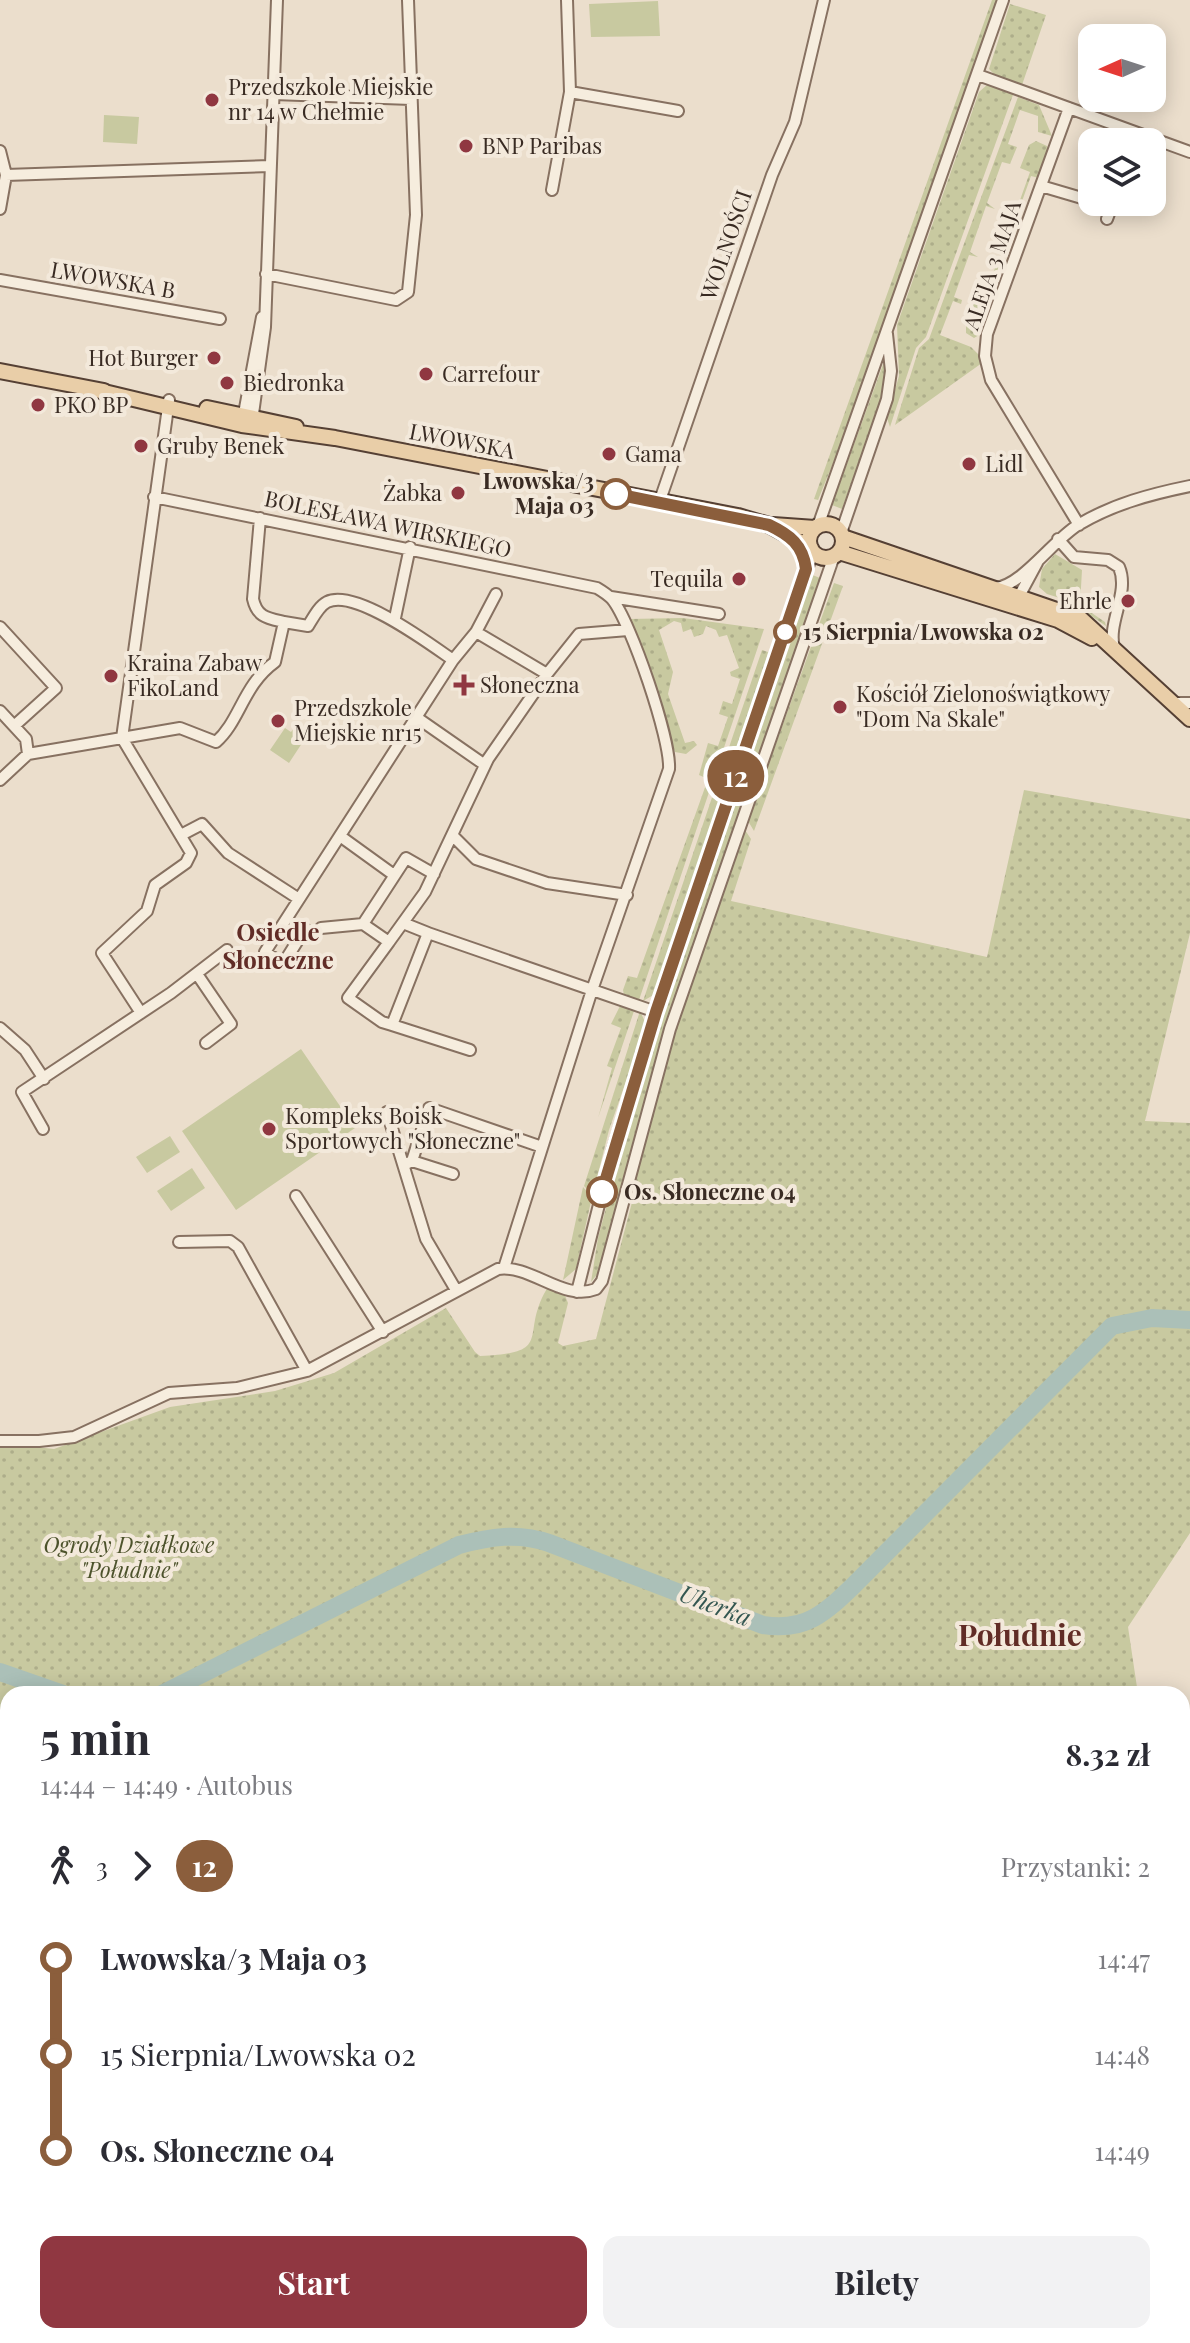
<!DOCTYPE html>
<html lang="pl">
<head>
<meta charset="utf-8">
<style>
	:root { --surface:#fff; --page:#f2f2f3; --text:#2b2b33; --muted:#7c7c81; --accent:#903741 }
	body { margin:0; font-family:"Playfair Display",serif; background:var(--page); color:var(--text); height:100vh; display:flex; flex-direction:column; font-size:30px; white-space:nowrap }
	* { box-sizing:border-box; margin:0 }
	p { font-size:26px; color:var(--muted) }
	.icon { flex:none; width:44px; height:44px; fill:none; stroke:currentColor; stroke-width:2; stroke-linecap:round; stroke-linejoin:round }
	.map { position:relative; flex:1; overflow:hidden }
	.sheet { position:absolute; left:0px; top:1686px; width:1190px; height:658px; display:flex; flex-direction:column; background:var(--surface); border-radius:24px 24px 0 0; box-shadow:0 4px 20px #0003 }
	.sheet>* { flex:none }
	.badge { padding:0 16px; border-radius:26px; font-size:28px; line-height:52px }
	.needle { width:52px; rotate:267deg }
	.buttons { position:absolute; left:1078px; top:24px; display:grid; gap:16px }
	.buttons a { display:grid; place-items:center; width:88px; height:88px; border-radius:16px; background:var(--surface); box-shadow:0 4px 20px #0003; font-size:40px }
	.map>.badge { position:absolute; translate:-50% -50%; box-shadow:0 0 0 4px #fff }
	.legs { display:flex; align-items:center; gap:12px; height:88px; padding:0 40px; font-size:26px }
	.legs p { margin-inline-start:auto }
	.overview { display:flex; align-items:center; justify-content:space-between; height:136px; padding:0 40px }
	h1 { font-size:44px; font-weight:700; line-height:60px }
	.action { display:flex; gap:16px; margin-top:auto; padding:16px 40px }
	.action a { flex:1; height:92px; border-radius:16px; background:var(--accent); color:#fff; font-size:32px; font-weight:700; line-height:92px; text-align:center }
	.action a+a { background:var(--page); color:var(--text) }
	ul { padding:0 40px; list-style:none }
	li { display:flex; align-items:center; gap:28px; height:96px; font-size:30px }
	li i { display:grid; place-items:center; width:12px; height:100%; margin:0 10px; background:currentColor }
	li i::after { content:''; width:20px; height:20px; margin:-10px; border:6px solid; border-radius:50%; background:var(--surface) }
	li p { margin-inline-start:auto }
	li:first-child i { background:linear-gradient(#0000 50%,currentColor 0) }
	li:last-child i { background:linear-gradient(currentColor 50%,#0000 0) }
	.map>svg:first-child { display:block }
	.grass { fill:url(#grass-dots) }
	.park { fill:#c8c9a0 }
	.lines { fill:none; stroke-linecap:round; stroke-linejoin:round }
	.river { stroke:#abc0b8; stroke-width:18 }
	.minor-casing { stroke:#877161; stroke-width:14 }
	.major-casing { stroke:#554034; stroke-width:18 }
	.minor { stroke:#f6edde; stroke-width:10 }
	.major { stroke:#e9cea8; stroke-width:14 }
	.line-1-casing { stroke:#fff; stroke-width:18 }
	.line-1 { stroke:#8b5e3c; stroke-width:12 }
	.poi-dot { fill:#903741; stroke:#f3e9db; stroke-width:3 }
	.stop-1-dot { fill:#fff; stroke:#8b5e3c; stroke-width:4 }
	.labels { text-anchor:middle; stroke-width:8; stroke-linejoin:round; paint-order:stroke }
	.poi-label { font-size:22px; fill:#392b23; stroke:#f3e9db; text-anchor:start }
	.street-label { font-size:22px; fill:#392b23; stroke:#f3e9db }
	.stop-label { font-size:22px; font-weight:bold; fill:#392b23; stroke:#f3e9db; text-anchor:start }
	.park-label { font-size:22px; font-style:italic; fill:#4d532c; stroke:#f3e9db }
	.neighbourhood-label { font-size:24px; font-weight:bold; fill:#612c26; stroke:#f3e9db }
	.water-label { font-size:24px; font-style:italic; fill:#345751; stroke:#f3e9db }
	.district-label { font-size:30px; font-weight:bold; fill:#612c26; stroke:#f3e9db }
</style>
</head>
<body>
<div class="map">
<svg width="1190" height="2343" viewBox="0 0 1190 2343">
	<defs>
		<pattern id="grass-dots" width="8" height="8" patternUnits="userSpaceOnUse" patternTransform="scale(2)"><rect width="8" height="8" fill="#c8c9a0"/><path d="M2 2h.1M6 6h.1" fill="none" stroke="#adad8a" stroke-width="1.8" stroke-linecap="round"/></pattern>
	</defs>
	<rect width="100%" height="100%" fill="#ebdecc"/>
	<path class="grass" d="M 992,0 L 999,0 L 851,419 L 818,500 L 814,499 Z
		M 1010,4 L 1046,15 L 1022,85 L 995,75 L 989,69 Z
		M 988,84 L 1014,92 L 926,337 L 916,348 L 890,427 L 887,418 L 899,376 L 897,325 L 979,92 Z
		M 1018,97 L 1039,105 L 1052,136 L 1038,132 L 1038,116 L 1020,110 L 1008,144 L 1017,147 L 1010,164 L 1002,162 L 987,203 L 995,209 L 986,206 L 970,252 L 978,257 L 969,255 L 954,297 L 962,300 L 961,304 L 953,301 L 940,335 L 971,347 L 981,357 L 982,363 L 895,425 L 919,348 L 929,339 Z
		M 1036,141 L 1047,146 L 1049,151 L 1039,178 L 1031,176 L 986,302 L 992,305 L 990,312 L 983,310 L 979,322 L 984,332 L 974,338 L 966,333 L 966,325 L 974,327 L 980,311 L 972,307 L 973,303 L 982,306 L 996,265 L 988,261 L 998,262 L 1014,216 L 1005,213 L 1015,214 L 1030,172 L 1020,168 L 1029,145 Z
		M 885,359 L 885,388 L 842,509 L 832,505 Z
		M 1055,554 L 1082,570 L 1080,605 L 1105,622 L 1106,626 L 1078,607 L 1079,604 L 1047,594 L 1039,587 L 1042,569 Z
		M 810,574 L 820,578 L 658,1050 L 600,1271 L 591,1282 L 598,1238 L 647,1055 Z
		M 834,583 L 843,586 L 754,831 L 748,821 Z
		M 683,618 L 764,629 L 639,1000 L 624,995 L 623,990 L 628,976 L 637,978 L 708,779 L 699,775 L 708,743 L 718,746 L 728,717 L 719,714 L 723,701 L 732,704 L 740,679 L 731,676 L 730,672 L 739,668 L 727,635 L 719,637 L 716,630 L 706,626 L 703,634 L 694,637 L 691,629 L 683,632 L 681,623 L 674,621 L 659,630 L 673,672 L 668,694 L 685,743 L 694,741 L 697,745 L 686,754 L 675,752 L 628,619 Z
		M 762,650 L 768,652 L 755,705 L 657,993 L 643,1001 Z
		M 1024,790 L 1190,819 L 1190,933 L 1145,1121 L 1190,1123 L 1190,1533 L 1128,1627 L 1138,1694 L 8,1694 L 8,1829 L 0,1833 L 0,1443 L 54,1449 L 170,1407 L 275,1391 L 334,1373 L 446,1308 L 475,1352 L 480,1356 C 557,1353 518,1335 548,1287 L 564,1293 L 568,1303 L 558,1343 L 563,1346 L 596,1339 L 635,1191 L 636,1166 L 675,1030 L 745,830 L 751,839 L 731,901 L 987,957 Z
		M 621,1004 L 635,1008 L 598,1118 L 612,1068 L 607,1066 L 621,1028 L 611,1024 Z
		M 640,1011 L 646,1024 L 609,1130 L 595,1186 L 591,1186 L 590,1192 L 584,1186 Z
		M 583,1187 L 592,1197 L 576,1269 L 563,1280 Z"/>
	<path class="park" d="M 658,1 L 660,36 L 591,37 L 589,4 Z
		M 104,115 L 139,117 L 137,144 L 103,142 Z
		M 298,723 L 310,731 L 289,763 L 270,750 L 285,728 L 291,732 Z
		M 301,1049 L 355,1128 L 236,1210 L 182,1131 Z
		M 170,1136 L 180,1152 L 147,1173 L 136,1157 Z
		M 192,1168 L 205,1188 L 171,1211 L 157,1191 Z"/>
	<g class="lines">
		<path class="river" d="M 0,1672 L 63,1694
			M 162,1694 L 459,1545 C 490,1537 518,1532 549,1543 L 763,1625 C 806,1632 826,1612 855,1584 L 1112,1326 L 1152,1318 L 1190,1320"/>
		<g class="minor-casing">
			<path id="minor" d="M 978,75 L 1190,152
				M 570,92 L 678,111
				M 274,94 L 411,99
				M 1069,108 L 987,334 L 985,356 L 991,380 L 1079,525
				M 0,151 L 6,175 L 0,209
				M 6,175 L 270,166
				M 1041,186 L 1092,201
				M 552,190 L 570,92 L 567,0
				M 1095,202 L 1111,208 L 1107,219
				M 266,274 L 396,300 L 408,292 L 416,215 L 408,0
				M 0,280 L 220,319
				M 243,419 L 262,317
				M 252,421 L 265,327 L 277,0
				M 154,497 L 597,588 C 602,591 608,595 612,599 C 631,622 671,740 669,769 L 592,990 L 504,1268
				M 659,503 L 772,175 L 795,122 L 824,0
				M 260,518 L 253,599 C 257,617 267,618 284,622
				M 818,526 L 1003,0
				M 841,533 L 887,399 L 891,371 L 887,334
				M 1058,539 L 1074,557 L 1108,560 L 1119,567 C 1130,593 1107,622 1114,648
				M 995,588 C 1022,586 1053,540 1078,525 C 1113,504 1151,494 1190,486
				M 611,597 L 719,614
				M 1016,602 L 1037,563
				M 395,618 L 410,547
				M 0,627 L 56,688 L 14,726
				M 476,632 L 547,674 L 579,634 L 628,630
				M 1171,703 L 1190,703
				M 0,711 L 26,739 L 28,754
				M 416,717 L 485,765
				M 0,780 L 28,754 L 122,738 L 169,400
				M 181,835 L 202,824 L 228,853 L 299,899
				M 340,836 L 394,875
				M 453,836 L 476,859 L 547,883 L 627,895
				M 403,923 L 428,933
				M 363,924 L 406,858 L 434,874
				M 321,928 L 363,924 L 389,942 L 425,892 L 488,759 L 547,674
				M 305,929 L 283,964 L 265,952 L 453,660 L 476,632 L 496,594
				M 389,942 L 348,998 L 382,1022 L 392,1025
				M 197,974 L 231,1024 L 206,1043
				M 141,1013 L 102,953 L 147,911 L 155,885 L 186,863 L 191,853 L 122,738 L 180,728 L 216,742 C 240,721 243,685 275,662 L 284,622 L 308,626 C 313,618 319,606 327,602 C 355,588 430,644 453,660
				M 0,1028 L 25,1050 L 44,1079
				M 470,1050 L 392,1025 L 428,933 L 656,1012
				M 387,1112 L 426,1239 L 456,1290
				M 43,1129 L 22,1092 L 171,993 L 227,950
				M 412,1161 L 453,1174
				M 404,1165 L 412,1161 L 429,1108 L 542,1147
				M 296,1196 L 383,1332
				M 179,1242 L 230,1241 L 238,1247 L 307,1371
				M 577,1292 L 613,1149 L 656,1012 L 813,552
				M 0,1441 L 39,1441 L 74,1437 L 169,1393 L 237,1388 L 307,1371 L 498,1269 C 531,1264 563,1302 596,1289 L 602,1281 L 670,1029 L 834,556
				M 1182,1920 L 1190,1919
				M 0,2042 L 8,2041
				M 394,2336 L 396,2343
				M 497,2336 L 500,2343
				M 662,2336 L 664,2343
				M 1135,2336 L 1137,2343
				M 249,2343 L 256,2336
				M 840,2343 L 841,2336"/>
		</g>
		<g class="major-casing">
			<path id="major" d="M 0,371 L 104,391
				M 96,390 L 242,425 L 335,438 L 738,516 L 769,525 L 811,548
				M 207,408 L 296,427
				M809 541a17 17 0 1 1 34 0a17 17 0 1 1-34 0Z
				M 773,525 L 815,528
				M 843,537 L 1080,618 L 1190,719
				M 839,552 L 1058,620 L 1092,638"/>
		</g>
		<use href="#minor" class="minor"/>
		<use href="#major" class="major"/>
	</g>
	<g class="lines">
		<g class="line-1-casing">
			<path id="line-1" d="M 602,1192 L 656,1012 L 806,569 C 803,545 790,535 769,525 L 616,494"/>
		</g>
		<use href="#line-1" class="line-1"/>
	</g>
	<g class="poi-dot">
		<circle cx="212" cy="100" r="8"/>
		<circle cx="466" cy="146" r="8"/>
		<circle cx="214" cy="358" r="8"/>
		<circle cx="426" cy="374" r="8"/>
		<circle cx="227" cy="383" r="8"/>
		<circle cx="38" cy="405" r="8"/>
		<circle cx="141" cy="446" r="8"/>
		<circle cx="609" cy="454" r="8"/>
		<circle cx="969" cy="464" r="8"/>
		<circle cx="458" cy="493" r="8"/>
		<circle cx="739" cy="579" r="8"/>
		<circle cx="1128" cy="601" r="8"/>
		<circle cx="111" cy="676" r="8"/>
		<path d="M460 673h8v8h8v8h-8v8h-8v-8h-8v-8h8z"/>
		<circle cx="840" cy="707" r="8"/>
		<circle cx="278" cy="721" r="8"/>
		<circle cx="269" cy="1129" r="8"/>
	</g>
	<g class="stop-1-dot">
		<circle cx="616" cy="494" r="14"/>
		<circle cx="785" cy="632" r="10"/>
		<circle cx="602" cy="1192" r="14"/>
	</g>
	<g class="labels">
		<g class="poi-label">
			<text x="228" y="95">Przedszkole Miejskie<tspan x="228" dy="25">nr 14 w Chełmie</tspan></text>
			<text x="482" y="154">BNP Paribas</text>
			<text x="198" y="366" text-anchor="end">Hot Burger</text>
			<text x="442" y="382">Carrefour</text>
			<text x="243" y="391">Biedronka</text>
			<text x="54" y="413">PKO BP</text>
			<text x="157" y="454">Gruby Benek</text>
			<text x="625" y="462">Gama</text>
			<text x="985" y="472">Lidl</text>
			<text x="442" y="501" text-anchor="end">Żabka</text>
			<text x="723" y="587" text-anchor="end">Tequila</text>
			<text x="1112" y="609" text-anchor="end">Ehrle</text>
			<text x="127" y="671">Kraina Zabaw<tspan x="127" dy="25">FikoLand</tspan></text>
			<text x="480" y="693">Słoneczna</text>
			<text x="856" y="702">Kościół Zielonoświątkowy<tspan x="856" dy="25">"Dom Na Skale"</tspan></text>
			<text x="294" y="716">Przedszkole<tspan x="294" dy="25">Miejskie nr15</tspan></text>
			<text x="285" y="1124">Kompleks Boisk<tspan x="285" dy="25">Sportowych "Słoneczne"</tspan></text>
		</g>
		<g class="street-label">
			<text transform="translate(726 245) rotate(-71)" y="8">WOLNOŚCI</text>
			<text transform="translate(992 265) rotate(-71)" y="8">ALEJA 3 MAJA</text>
			<text transform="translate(113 280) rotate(10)" y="8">LWOWSKA B</text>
			<text transform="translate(462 441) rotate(11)" y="8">LWOWSKA</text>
			<text transform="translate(388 524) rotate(12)" y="8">BOLESŁAWA WIRSKIEGO</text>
		</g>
		<g class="stop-label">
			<text x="594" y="489" text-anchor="end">Lwowska/3<tspan x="594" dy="25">Maja 03</tspan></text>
			<text x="803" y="640">15 Sierpnia/Lwowska 02</text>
			<text x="624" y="1200">Os. Słoneczne 04</text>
		</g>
		<g class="park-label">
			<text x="129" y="1553">Ogrody Działkowe<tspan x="129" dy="25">"Południe"</tspan></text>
		</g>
		<g class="neighbourhood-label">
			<text x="278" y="941">Osiedle<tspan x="278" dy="28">Słoneczne</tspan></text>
		</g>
		<g class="water-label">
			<text transform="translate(715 1606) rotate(21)" y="8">Uherka</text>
		</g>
		<g class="district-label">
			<text x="1020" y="1646">Południe</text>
		</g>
	</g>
</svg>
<div class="buttons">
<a><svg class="needle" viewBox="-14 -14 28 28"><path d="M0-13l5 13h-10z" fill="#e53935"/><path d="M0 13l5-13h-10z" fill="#7c7c81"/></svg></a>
<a><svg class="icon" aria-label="layers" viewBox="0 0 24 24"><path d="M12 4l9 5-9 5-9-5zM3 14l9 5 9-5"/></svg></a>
</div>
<b class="badge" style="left:736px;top:776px;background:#8b5e3c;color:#fff">12</b>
<section class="sheet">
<div class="overview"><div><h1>5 min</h1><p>14:44 – 14:49 · Autobus</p></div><b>8.32 zł</b></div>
<div class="legs"><svg class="icon" aria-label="walk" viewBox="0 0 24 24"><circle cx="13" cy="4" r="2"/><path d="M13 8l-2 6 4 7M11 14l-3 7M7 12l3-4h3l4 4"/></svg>3<svg class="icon" aria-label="forward" viewBox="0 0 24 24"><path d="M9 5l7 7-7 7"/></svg><b class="badge" style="background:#8b5e3c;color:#fff">12</b><p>Przystanki: 2</p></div>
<ul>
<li><i style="color:#8b5e3c"></i><b>Lwowska/3 Maja 03</b><p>14:47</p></li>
<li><i style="color:#8b5e3c"></i><span>15 Sierpnia/Lwowska 02</span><p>14:48</p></li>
<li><i style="color:#8b5e3c"></i><b>Os. Słoneczne 04</b><p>14:49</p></li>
</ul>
<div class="action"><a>Start</a><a>Bilety</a></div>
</section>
</div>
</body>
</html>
